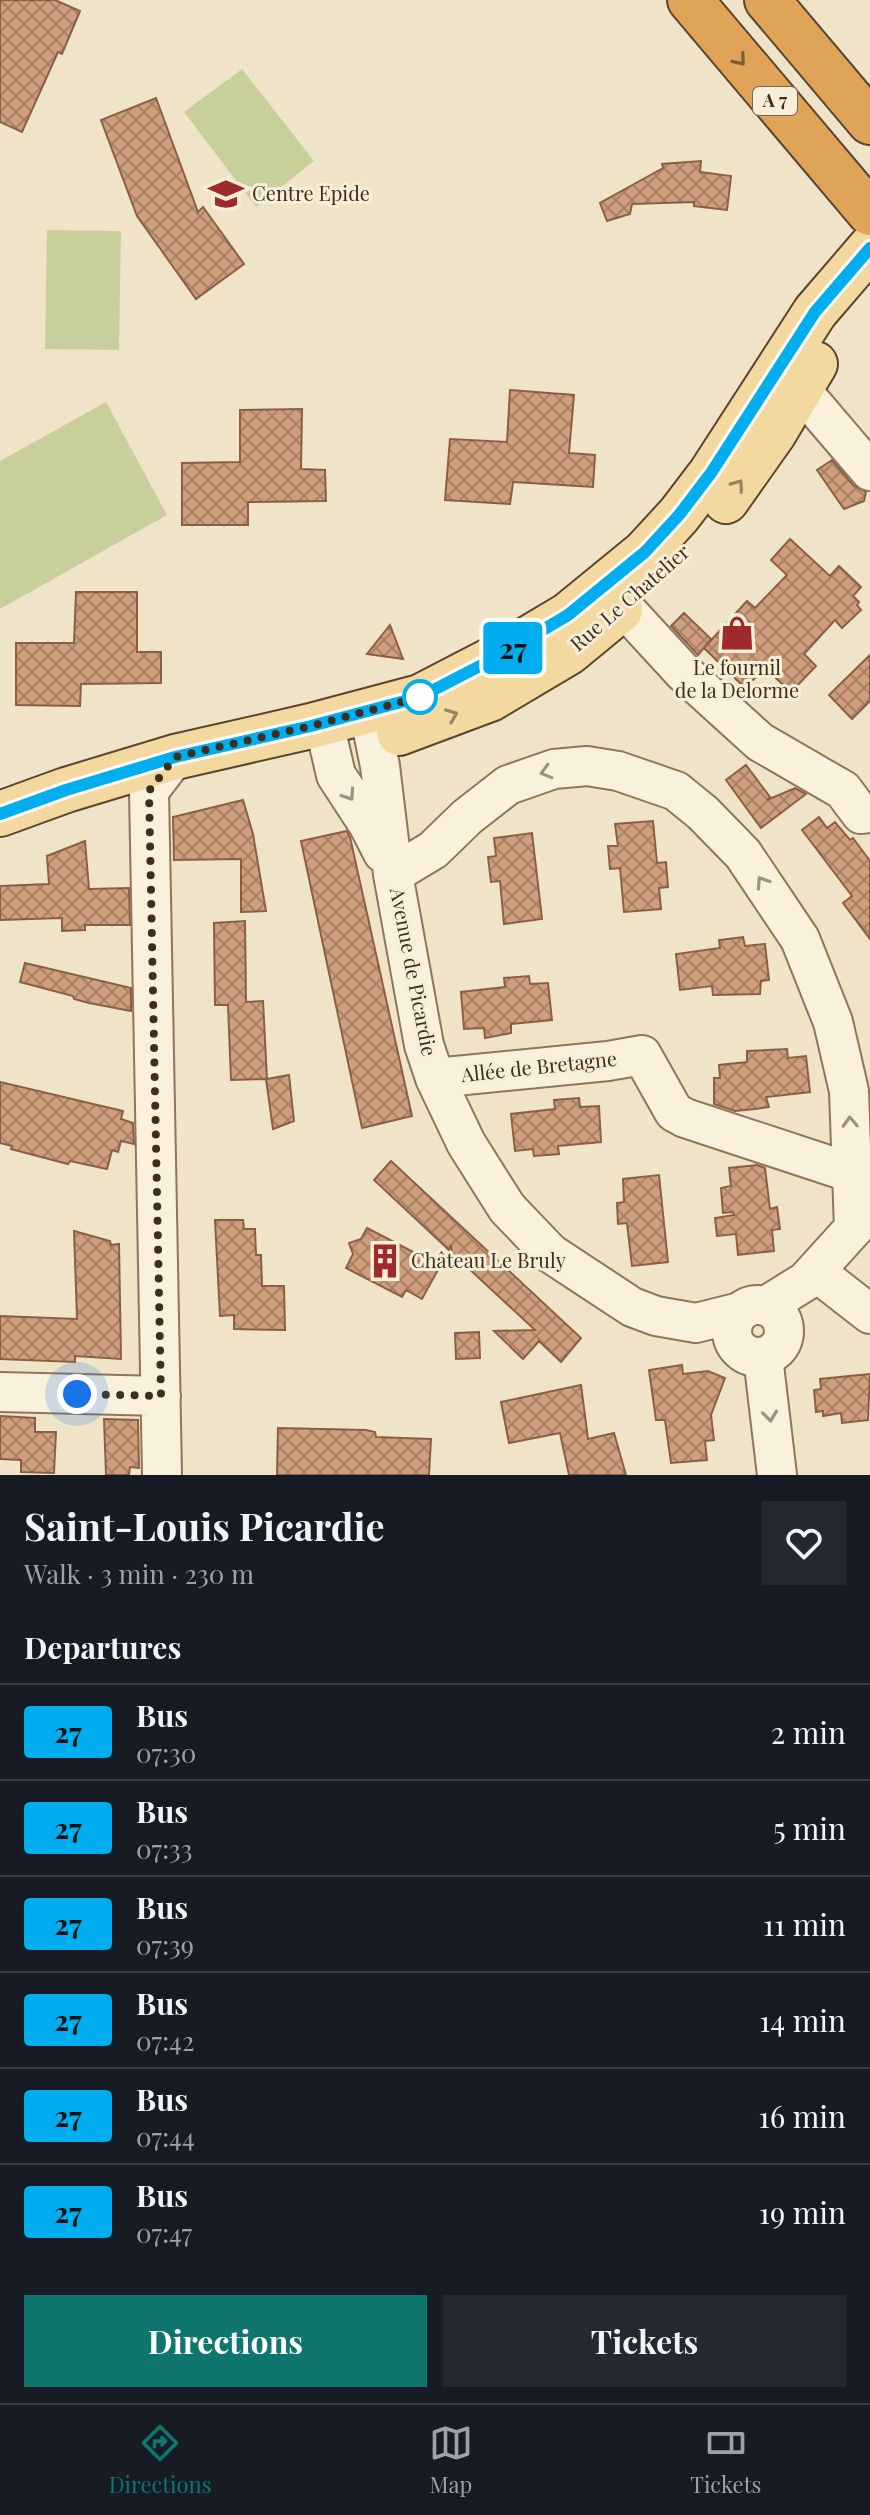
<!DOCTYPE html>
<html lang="en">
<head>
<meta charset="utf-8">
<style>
	:root { --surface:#171b24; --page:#242831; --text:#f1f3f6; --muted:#9ea1a6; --line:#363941; --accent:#0f766e }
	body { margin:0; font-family:"Playfair Display",serif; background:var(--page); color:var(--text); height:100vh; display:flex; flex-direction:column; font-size:30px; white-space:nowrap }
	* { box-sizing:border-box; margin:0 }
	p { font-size:26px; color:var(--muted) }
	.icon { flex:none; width:44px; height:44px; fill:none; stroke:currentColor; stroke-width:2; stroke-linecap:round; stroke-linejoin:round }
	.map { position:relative; height:1475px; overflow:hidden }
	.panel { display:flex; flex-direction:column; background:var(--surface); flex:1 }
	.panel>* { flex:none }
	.badge { padding:0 16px; border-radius:6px; font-size:28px; line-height:52px }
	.you { position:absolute; width:40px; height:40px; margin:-20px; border:6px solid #fff; border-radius:50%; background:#1a73e8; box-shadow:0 0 0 12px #1a73e833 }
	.map>.badge { position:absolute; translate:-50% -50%; box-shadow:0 0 0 4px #fff }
	h2 { padding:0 24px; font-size:30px; line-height:72px }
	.round { display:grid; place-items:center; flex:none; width:84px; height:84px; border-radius:0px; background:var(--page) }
	.headline { display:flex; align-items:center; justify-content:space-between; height:136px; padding:0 24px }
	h1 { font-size:38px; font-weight:700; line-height:60px }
	.button { display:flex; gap:16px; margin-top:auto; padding:16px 24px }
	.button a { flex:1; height:92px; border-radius:0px; background:var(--accent); color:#fff; font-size:32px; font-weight:700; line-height:92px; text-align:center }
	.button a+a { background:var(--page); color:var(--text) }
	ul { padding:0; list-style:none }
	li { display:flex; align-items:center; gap:24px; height:96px; padding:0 24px; border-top:2px solid var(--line) }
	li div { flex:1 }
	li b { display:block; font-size:30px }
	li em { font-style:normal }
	li .badge { min-width:88px; font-weight:700; text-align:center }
	.menu { display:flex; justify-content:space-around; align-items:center; height:112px; border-top:2px solid var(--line); background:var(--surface); font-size:22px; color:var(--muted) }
	.menu a { display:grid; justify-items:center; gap:4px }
	.menu .on { color:var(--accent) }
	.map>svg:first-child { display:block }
	.green { fill:#c9cf9b }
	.building { fill:url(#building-cross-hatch); stroke:#8d5f41; stroke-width:2 }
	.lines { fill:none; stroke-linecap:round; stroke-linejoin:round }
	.minor-casing { stroke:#8d765c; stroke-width:42 }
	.major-casing { stroke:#5b4430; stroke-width:48 }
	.highway-casing { stroke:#5b4430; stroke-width:48 }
	.minor { stroke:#faf1dc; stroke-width:38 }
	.major { stroke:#f3d9a0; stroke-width:44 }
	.highway { stroke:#e0a458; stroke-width:44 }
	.oneway { stroke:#7e5d36 }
	.oneway2 { stroke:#988460 }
	.oneway3 { stroke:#9c907e }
	.line-casing { stroke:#fff; stroke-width:18 }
	.line { stroke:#00adee; stroke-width:12 }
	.walk { stroke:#3d2e20; stroke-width:8; stroke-dasharray:0 14.4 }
	.stop-dot { fill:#fff; stroke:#00adee; stroke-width:4 }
	.labels { text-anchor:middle; stroke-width:6; stroke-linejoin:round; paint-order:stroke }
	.shield { fill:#f7eed8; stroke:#756857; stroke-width:2 }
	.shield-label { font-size:18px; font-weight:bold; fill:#3d2e20 }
	.poi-label { font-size:20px; fill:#3d2e20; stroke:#f7eed8; text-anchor:start }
	.street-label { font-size:20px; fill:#3d2e20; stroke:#f7eed8 }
</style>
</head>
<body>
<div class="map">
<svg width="870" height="1475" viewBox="0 0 870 1475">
	<defs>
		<pattern id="building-cross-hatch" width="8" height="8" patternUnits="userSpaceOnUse" patternTransform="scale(2)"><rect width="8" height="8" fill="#cf9f7d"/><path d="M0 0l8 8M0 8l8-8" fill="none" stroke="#a98266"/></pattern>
	</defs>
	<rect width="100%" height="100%" fill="#f0e4c8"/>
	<path class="green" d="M 242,69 L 314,161 L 256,207 L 184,112 Z
		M 47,230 L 121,231 L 119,350 L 45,349 Z
		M 106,402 L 167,515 L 0,609 L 0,461 Z"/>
	<path class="building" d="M 0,0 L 55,0 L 80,11 L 62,54 L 58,52 L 22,132 L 0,122 Z
		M 156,98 L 198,212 L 203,207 L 244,264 L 196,299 L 137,216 L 101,120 Z
		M 701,161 L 700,172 L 731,176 L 727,210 L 694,206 L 694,202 L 632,204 L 630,214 L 607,221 L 600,203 L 663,168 L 662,164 Z
		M 510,390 L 574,395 L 569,453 L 595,455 L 593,487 L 513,482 L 510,504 L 445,500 L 450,439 L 507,442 Z
		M 302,409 L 301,469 L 325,470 L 326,501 L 248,502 L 248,525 L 182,525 L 182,463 L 240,462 L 240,410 Z
		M 832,460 L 853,485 L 866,492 L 864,501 L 844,509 L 817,470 Z
		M 790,539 L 830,576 L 839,566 L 861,587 L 853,596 L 859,602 L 857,605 L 861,610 L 842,628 L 835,620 L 804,654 L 816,666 L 791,692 L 765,668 L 745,688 L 704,648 L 747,601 L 755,608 L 787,575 L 771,560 Z
		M 76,592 L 137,592 L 137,652 L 161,652 L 161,683 L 81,684 L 80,706 L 16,705 L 16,643 L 74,643 Z
		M 684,613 L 711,639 L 698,655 L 671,626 Z
		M 390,625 L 403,659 L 367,654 Z
		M 870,655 L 870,701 L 852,719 L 829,695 Z
		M 746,765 L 770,797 L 767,800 L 795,788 L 806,794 L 761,828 L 726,780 Z
		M 243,800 L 253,834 L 266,911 L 241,912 L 241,859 L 174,860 L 173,817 Z
		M 819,817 L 827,828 L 835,822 L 850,840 L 853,838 L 870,861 L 870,939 L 843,903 L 852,896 L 802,830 Z
		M 653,821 L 657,863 L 666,862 L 668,887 L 659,888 L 661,909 L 624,912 L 620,868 L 610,869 L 608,846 L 618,846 L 615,824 Z
		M 347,831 L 350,837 L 412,1116 L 362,1128 L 301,841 Z
		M 532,833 L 542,919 L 504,924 L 500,881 L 491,882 L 488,857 L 496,856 L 494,838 Z
		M 85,841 L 89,889 L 129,888 L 130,925 L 85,925 L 85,930 L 62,931 L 62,918 L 0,920 L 0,886 L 49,884 L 47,856 Z
		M 245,921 L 246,1002 L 263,1001 L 267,1079 L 289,1075 L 294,1121 L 273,1129 L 266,1079 L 231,1080 L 228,1005 L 215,1005 L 214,923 Z
		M 743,937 L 745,946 L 765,944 L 769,980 L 761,981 L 760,994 L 713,995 L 712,986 L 680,990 L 676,954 L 720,948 L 719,940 Z
		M 25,963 L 131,988 L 131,1011 L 89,1003 L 74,999 L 73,996 L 20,982 Z
		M 529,976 L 530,984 L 548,983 L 552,1020 L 511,1024 L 511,1033 L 485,1038 L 484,1028 L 464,1029 L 461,992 L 505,987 L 504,978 Z
		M 787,1049 L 788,1058 L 806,1056 L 810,1092 L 766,1097 L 769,1107 L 755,1109 L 735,1111 L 714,1104 L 714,1078 L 720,1078 L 719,1065 L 747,1062 L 747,1051 Z
		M 0,1082 L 123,1111 L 121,1119 L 133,1123 L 134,1144 L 121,1141 L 118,1152 L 112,1150 L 107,1169 L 70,1161 L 68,1164 L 11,1149 L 12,1146 L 0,1143 Z
		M 579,1098 L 580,1107 L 599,1106 L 601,1142 L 558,1146 L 559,1154 L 534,1156 L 533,1149 L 515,1151 L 511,1114 L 555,1109 L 554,1100 Z
		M 391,1161 L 581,1338 L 561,1362 L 539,1341 L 523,1359 L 494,1331 L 535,1330 L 452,1253 L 451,1245 L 449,1250 L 374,1180 Z
		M 757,1165 L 765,1168 L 770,1209 L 777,1207 L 780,1229 L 772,1230 L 774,1251 L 738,1255 L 736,1234 L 717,1236 L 715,1218 L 734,1215 L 733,1212 L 723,1213 L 721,1188 L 731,1186 L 729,1168 Z
		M 659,1175 L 668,1262 L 632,1266 L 627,1223 L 618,1224 L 617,1203 L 624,1202 L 623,1179 Z
		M 215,1220 L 243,1220 L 244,1229 L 255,1229 L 256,1255 L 261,1255 L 262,1286 L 284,1286 L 285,1330 L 234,1329 L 234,1315 L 220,1316 Z
		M 367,1228 L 440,1266 L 422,1299 L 406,1290 L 402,1297 L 346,1268 L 353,1254 L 349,1243 L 361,1239 Z
		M 74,1231 L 110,1241 L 111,1245 L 119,1244 L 121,1359 L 75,1356 L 75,1362 L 0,1359 L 0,1316 L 77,1319 Z
		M 479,1332 L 480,1358 L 456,1359 L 455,1333 Z
		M 682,1365 L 683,1374 L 708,1371 L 725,1378 L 711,1415 L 714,1440 L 705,1441 L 707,1460 L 671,1463 L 665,1420 L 656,1420 L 649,1370 Z
		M 870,1374 L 868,1420 L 842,1423 L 841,1413 L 823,1416 L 823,1411 L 816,1412 L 814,1390 L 821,1389 L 820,1379 Z
		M 581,1385 L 588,1439 L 614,1433 L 626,1475 L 569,1475 L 560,1433 L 509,1443 L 501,1402 Z
		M 0,1416 L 35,1418 L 35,1432 L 56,1432 L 54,1473 L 21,1472 L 21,1460 L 0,1459 Z
		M 104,1419 L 138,1420 L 139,1468 L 130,1467 L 129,1475 L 106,1475 Z
		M 278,1428 L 366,1430 L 375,1432 L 376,1437 L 431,1439 L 429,1475 L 277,1475 Z"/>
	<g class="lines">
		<g class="minor-casing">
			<path id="minor" d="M 800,389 L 870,471
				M 604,586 L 684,673 L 760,742 L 843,790 L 861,814 L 870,813
				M 369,712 L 380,766 L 393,874 L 424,1045 L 435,1078 L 466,1143 L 507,1208 L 550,1253 L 632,1307 L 656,1316 L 696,1323 L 740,1312
				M 324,723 L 336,775 L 368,824 L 383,853
				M 393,874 L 433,850 L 467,817 L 508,785 L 554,769 L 587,766 L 618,771 L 676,791 L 703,813 L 743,854 L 800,939 L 833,1022 L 849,1091 L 854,1228
				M 435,1078 L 608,1061 L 642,1055 L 674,1112 L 685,1118 L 852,1173
				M 816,1272 L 870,1314
				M732 1331a26 26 0 1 1 52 0a26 26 0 1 1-52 0Z
				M 766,1306 L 806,1281 L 854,1228
				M 763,1357 L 777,1475
				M 0,1392 L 161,1396
				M 162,1475 L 149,791 L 175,757"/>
		</g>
		<g class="major-casing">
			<path id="major" d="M 726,501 L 774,433 L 815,364
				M 399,733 L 490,699 L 569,652 L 620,610
				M 0,814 L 66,790 L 175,757 L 311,726 L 420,697 L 501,655 L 568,615 L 645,552 L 679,515 L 711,473 L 815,312 L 870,248"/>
		</g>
		<g class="highway-casing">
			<path id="highway" d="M 690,0 L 870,213
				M 767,0 L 870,122"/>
		</g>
		<use href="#minor" class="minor"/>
		<use href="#major" class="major"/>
		<use href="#highway" class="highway"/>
	</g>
	<defs><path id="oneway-chevron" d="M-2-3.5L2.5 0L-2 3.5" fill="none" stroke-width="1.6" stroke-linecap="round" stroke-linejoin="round" transform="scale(2)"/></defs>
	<use class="oneway" href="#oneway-chevron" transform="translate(740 60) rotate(50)"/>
	<g class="oneway2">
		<use href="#oneway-chevron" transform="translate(738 485) rotate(-54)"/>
		<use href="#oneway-chevron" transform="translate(452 715) rotate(-22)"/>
	</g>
	<g class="oneway3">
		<use href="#oneway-chevron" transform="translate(546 772) rotate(164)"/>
		<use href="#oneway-chevron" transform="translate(349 795) rotate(56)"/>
		<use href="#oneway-chevron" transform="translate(762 882) rotate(-124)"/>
		<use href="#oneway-chevron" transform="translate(850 1122) rotate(-92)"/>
		<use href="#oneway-chevron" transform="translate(770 1416) rotate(83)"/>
	</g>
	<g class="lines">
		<g class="line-casing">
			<path id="line" d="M 0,814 L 66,790 L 175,757 L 311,726 L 420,697 L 501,655 L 568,615 L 645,552 L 679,515 L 711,473 L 815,312 L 870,248"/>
		</g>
		<use href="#line" class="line"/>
		<path class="walk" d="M 77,1394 L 161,1396 L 149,791 L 175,757 L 311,726 L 420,697"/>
	</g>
	<defs>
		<g id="school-bare" transform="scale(2.76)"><path d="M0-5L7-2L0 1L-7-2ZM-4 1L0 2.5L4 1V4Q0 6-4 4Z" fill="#9e2a2b" stroke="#f7eed8" stroke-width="2.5" paint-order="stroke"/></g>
		<g id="shop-bare" transform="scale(2.76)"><path d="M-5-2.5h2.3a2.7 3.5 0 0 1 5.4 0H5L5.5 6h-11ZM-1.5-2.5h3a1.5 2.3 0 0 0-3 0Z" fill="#9e2a2b" stroke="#f7eed8" stroke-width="2.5" paint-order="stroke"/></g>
		<g id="building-bare" transform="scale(2.76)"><path d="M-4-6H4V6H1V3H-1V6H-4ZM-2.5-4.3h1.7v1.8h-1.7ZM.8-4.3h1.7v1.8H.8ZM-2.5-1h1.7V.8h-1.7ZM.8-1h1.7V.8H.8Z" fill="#9e2a2b" stroke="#f7eed8" stroke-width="2.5" paint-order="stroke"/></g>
	</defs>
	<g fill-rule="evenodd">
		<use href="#school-bare" x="226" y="194"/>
		<use href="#shop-bare" x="737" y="633"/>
		<use href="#building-bare" x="385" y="1261"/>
	</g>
	<circle class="stop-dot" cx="420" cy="697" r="16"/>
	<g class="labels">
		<rect class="shield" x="753" y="87" width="44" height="28" rx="6"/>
		<g class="shield-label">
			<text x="775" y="107">A 7</text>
		</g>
		<g class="poi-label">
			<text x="252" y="201">Centre Epide</text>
			<text x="737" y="675" text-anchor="middle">Le fournil<tspan x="737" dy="23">de la Delorme</tspan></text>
			<text x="411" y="1268">Château Le Bruly</text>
		</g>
		<g class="street-label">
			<text transform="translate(630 598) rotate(-41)" y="7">Rue Le Chatelier</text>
			<text transform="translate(413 972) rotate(79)" y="7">Avenue de Picardie</text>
			<text transform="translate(539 1067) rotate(-6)" y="7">Allée de Bretagne</text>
		</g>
	</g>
</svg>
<div class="you" style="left:77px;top:1394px"></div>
<b class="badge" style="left:513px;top:648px;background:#00adee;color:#111">27</b>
</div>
<section class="panel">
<div class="headline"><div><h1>Saint-Louis Picardie</h1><p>Walk · 3 min · 230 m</p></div><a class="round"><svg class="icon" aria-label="heart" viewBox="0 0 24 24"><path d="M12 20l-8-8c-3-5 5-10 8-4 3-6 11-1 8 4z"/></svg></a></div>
<h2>Departures</h2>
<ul>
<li><span class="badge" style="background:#00adee;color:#111">27</span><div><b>Bus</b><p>07:30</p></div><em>2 min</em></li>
<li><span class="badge" style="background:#00adee;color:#111">27</span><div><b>Bus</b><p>07:33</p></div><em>5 min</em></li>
<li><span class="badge" style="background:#00adee;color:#111">27</span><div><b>Bus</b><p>07:39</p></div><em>11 min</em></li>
<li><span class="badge" style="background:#00adee;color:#111">27</span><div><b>Bus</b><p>07:42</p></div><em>14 min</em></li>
<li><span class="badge" style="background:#00adee;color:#111">27</span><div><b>Bus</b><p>07:44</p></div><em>16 min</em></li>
<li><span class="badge" style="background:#00adee;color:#111">27</span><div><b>Bus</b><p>07:47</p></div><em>19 min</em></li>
</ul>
<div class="button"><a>Directions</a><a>Tickets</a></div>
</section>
<nav class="menu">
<a class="on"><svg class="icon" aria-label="directions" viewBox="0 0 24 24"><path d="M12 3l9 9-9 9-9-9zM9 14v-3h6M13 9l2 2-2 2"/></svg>Directions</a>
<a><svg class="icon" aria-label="map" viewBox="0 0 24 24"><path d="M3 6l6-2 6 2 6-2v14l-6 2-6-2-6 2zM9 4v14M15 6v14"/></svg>Map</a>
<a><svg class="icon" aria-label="tickets" viewBox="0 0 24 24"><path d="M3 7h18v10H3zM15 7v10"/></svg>Tickets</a>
</nav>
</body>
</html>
